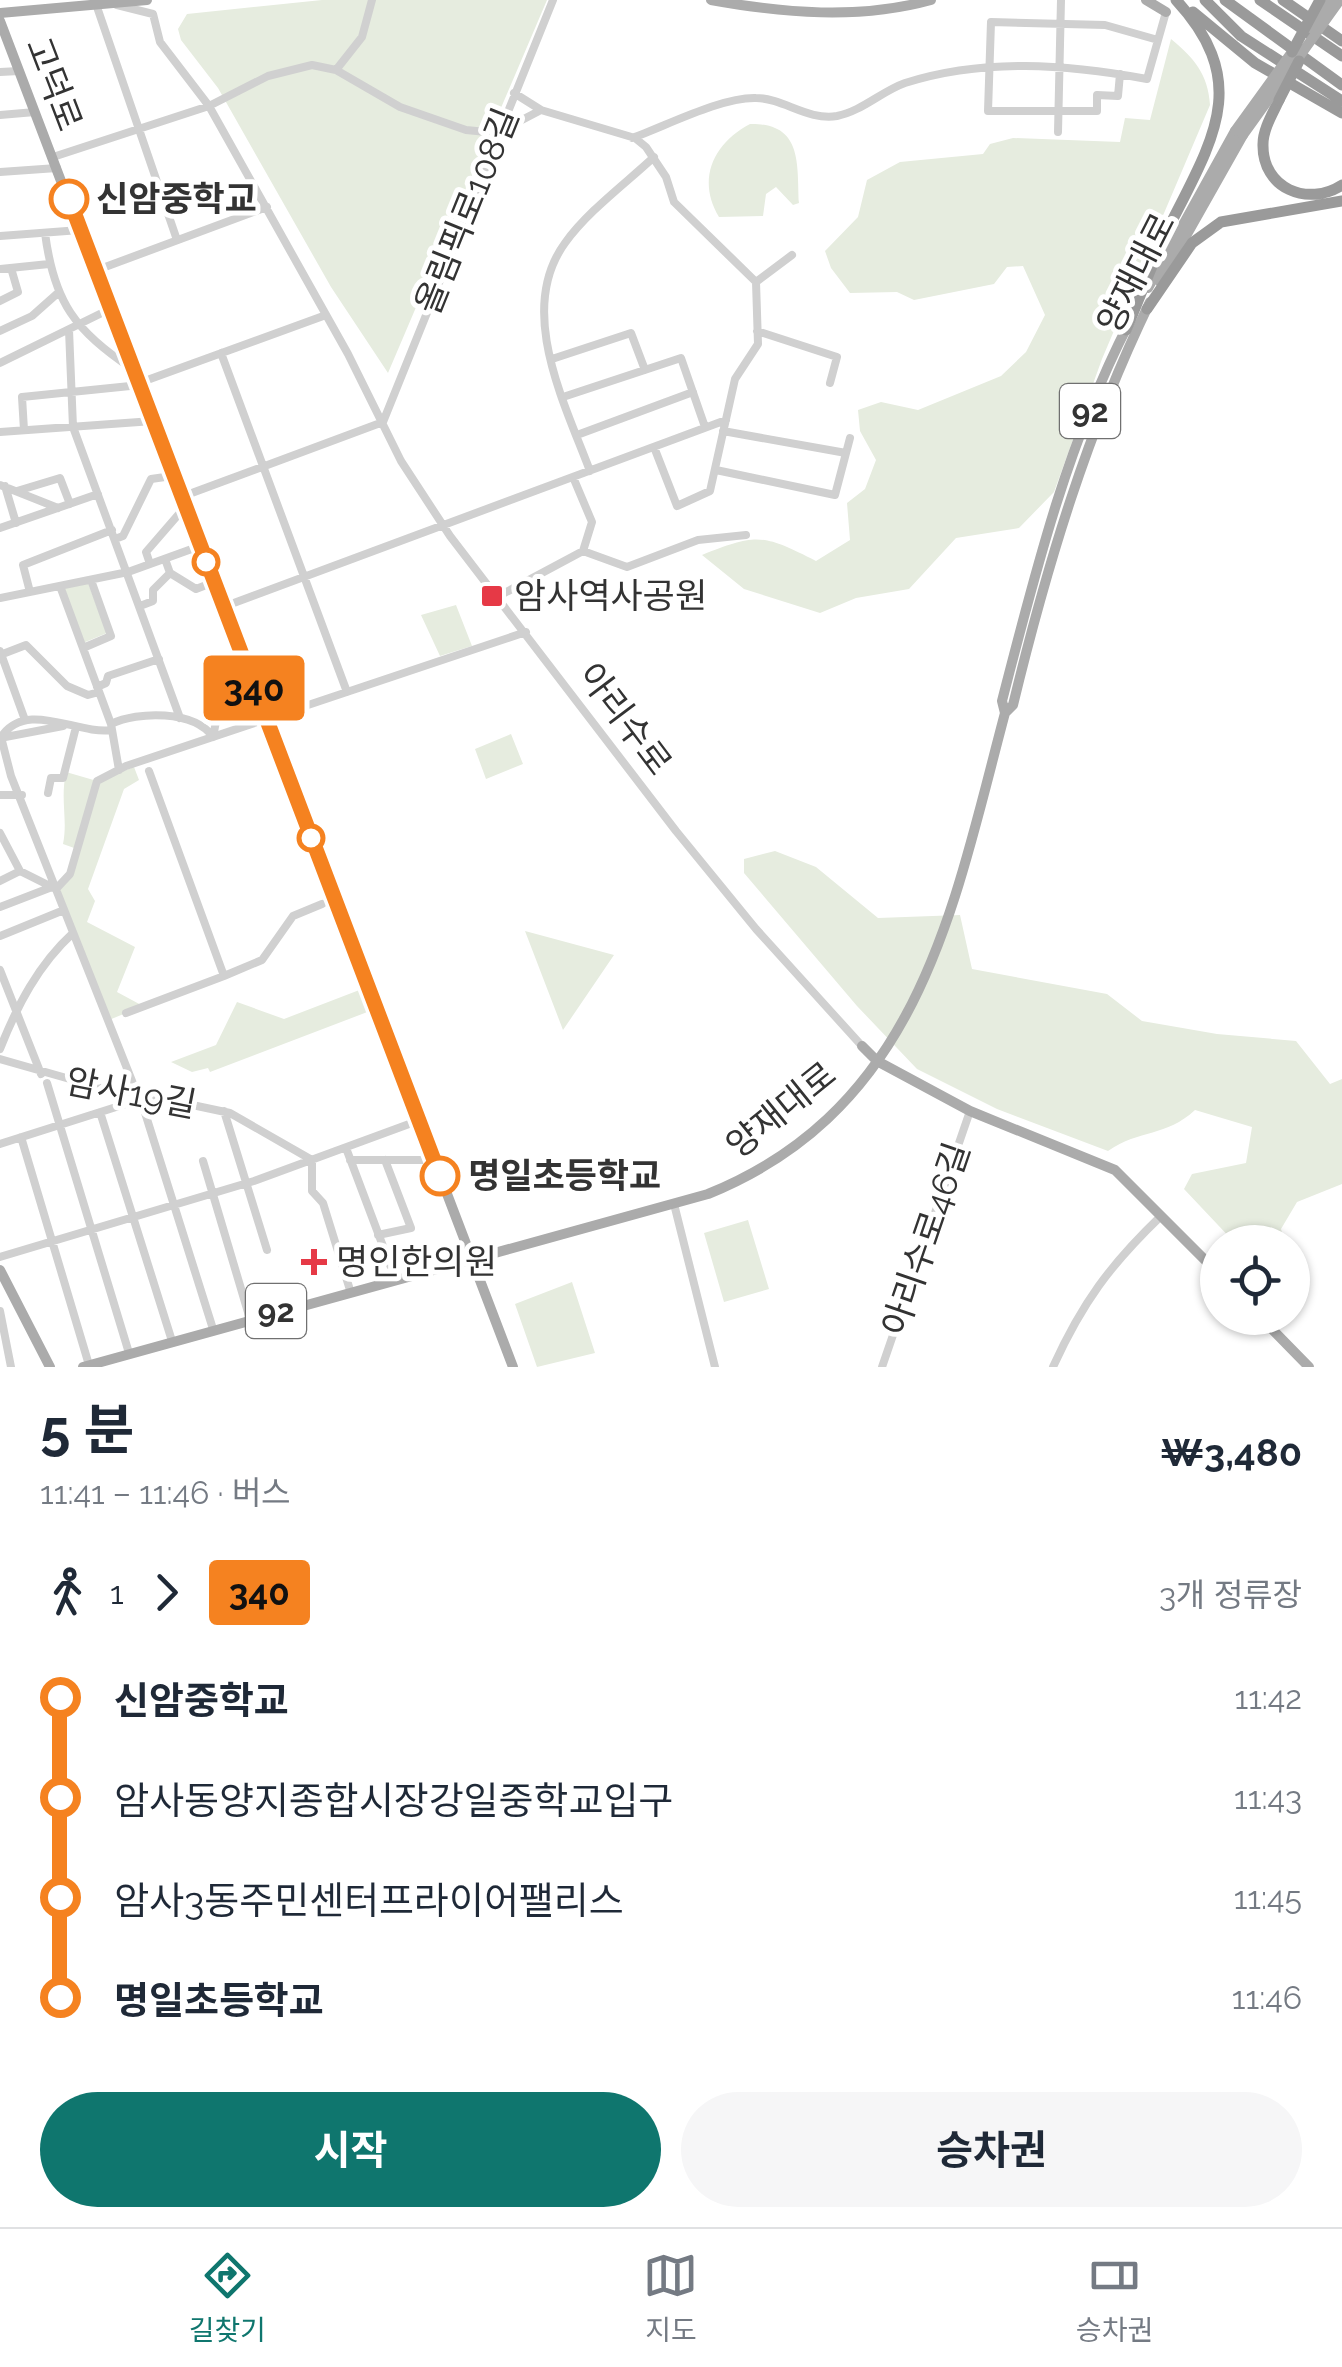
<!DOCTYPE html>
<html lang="ko">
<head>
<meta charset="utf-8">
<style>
	:root { --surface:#fff; --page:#f6f6f7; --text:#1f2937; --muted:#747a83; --line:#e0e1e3; --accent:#0f766e }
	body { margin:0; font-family:Raleway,"Noto Sans KR",sans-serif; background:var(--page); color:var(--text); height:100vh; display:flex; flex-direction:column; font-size:38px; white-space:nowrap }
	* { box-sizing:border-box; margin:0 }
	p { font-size:32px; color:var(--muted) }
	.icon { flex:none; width:55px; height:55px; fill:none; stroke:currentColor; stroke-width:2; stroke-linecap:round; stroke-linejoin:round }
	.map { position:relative; height:1367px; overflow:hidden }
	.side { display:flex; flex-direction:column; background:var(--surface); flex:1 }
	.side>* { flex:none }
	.badge { padding:0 20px; border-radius:8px; font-size:35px; line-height:65px }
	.tools { position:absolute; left:1200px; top:1225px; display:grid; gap:20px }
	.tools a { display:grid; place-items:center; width:110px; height:110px; border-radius:50%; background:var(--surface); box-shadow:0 2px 8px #0004; font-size:50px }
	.map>.badge { position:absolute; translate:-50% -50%; box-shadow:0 0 0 5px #fff }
	.legs { display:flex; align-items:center; gap:15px; height:110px; padding:0 40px; font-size:32px }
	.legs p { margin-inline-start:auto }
	.overview { display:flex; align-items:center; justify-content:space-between; height:170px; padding:0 40px }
	h1 { font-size:55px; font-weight:700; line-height:75px }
	.cta { display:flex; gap:20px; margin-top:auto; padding:20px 40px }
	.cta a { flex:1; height:115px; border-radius:60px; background:var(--accent); color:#fff; font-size:40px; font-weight:700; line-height:115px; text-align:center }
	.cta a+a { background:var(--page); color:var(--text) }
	ul { padding:0 40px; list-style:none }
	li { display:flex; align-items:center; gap:35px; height:100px; font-size:38px }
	li i { display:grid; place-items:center; width:15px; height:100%; margin:0 12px; background:currentColor }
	li i::after { content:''; width:25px; height:25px; margin:-12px; border:8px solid; border-radius:50%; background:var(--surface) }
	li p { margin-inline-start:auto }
	li:first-child i { background:linear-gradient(#0000 50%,currentColor 0) }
	li:last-child i { background:linear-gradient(currentColor 50%,#0000 0) }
	.tabs { display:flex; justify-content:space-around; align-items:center; height:140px; border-top:2px solid var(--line); background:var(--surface); font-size:28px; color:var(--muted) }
	.tabs a { display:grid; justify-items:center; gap:5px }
	.tabs .selected { color:var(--accent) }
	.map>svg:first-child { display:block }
	.green { fill:#e6ecdf }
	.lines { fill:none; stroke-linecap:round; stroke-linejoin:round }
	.minor { stroke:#d0d0d0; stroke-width:8 }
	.major { stroke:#ababab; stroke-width:10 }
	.highway { stroke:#9a9a9a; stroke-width:11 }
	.major-bridge { stroke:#ababab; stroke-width:10 }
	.highway-bridge { stroke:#9a9a9a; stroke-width:11 }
	.line-1-casing { stroke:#fff; stroke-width:22 }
	.line-1 { stroke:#f58220; stroke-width:15 }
	.stop-1-dot { fill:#fff; stroke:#f58220; stroke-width:5 }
	.poi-dot { fill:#e63946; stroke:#fff; stroke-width:4 }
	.labels { text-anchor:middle; stroke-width:10; stroke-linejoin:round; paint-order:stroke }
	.shield { fill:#fff; stroke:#707070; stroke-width:2.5 }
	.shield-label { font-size:32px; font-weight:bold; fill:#333 }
	.street-label { font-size:35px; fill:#333; stroke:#fff }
	.stop-label { font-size:35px; font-weight:bold; fill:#333; stroke:#fff; text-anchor:start }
	.poi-label { font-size:35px; fill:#333; stroke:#fff; text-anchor:start }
</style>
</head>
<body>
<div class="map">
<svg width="1342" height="1367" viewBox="0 0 1342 1367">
	<rect width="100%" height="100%" fill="#fff"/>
	<path class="green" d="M 322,0 L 547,0 L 388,373 L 331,287 L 218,88 L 181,40 L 178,29 L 187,14 Z
		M 1171,39 C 1194,58 1208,74 1210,105 L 1102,359 L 1054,492 L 1019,528 L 956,538 L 909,589 L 856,598 L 820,613 L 744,589 L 702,555 C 757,533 763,534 816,561 L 850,540 L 847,503 L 865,489 L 876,460 L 860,431 L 858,410 L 881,402 L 918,410 L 1001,376 L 1026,352 L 1045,315 L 1023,266 L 1007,267 L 994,284 L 914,300 L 897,292 L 850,293 L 831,268 L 825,251 L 858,217 L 867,180 L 900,162 L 983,154 L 990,144 L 1013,138 L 1120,142 L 1125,118 L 1150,120 Z
		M 750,124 C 803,123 797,164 799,203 L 793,205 L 776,187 L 766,194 L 763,216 L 719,217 C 696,179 714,143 750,124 Z
		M 88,583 L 107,633 L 83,643 L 63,587 Z
		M 456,605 L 472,646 L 440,656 L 421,615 Z
		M 511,734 L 523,764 L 486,779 L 475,749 Z
		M 134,767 L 139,780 L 124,789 L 88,889 L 95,901 L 87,922 L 135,947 L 117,992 L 143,1006 L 109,1020 L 56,889 L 70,874 L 77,849 L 63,844 C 68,819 60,801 66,772 L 97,781 Z
		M 775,851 L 816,867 L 878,918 L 960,915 L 972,969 L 1107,994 L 1142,1021 L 1217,1034 L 1296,1041 L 1330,1084 L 1342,1079 L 1342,1184 L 1297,1202 L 1281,1229 L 1285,1242 L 1234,1242 L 1184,1189 L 1192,1174 L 1246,1163 L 1252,1127 L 1195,1110 C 1166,1137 1140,1129 1108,1151 L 997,1109 L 917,1069 L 857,1006 L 744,873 L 744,859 Z
		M 525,931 L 614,955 L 563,1030 Z
		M 362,989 L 370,1011 L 210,1072 L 208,1068 L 192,1072 L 171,1062 L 216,1045 L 237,1002 L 284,1019 Z
		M 748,1220 L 769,1289 L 724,1302 L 704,1233 Z
		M 572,1282 L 595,1353 L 537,1367 L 515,1304 Z"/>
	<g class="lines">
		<path class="minor" d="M 117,5 L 153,14 L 160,42 L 209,106 L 348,354 L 401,461 L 450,536 L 676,831 L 756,929 L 862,1046
			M 97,7 L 177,240
			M 336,70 L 362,37 L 372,0
			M 0,72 L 19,71
			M 1120,74 L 1118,96 L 1097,95 L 1097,111 L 988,111 L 991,22 L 1105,25 L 1158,40
			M 514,93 L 541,110
			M 0,115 L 35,112
			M 1058,132 L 1061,0
			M 632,138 C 666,126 721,97 756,98 C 783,98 808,121 837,116 C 862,111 882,91 905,83 C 984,58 1066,64 1147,79 L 1166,12
			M 53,157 L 209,106 L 268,76 L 312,65 L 336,70 L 400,107 L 466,130 L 497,133 L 541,110 L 635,138 L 646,147 L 666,177 L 674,202 L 756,282
			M 0,172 L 57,168
			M 45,233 C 54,303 75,330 132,369
			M 0,236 L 80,230
			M 0,269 L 49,264
			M 97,270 L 267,207
			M 0,301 L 18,292 L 11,268
			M 69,330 L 73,427 L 180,718
			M 0,331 L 32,316 L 59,292
			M 757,331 L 837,357 L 830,383
			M 221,353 L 347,692
			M 552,359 L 631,333 L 645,370
			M 0,363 L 112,308
			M 139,383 L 326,315
			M 563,397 L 681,358 L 705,427
			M 24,430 L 22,397 L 140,385
			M 723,431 L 846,453
			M 0,432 L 153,421
			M 577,435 L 693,392
			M 654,447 L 677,506 L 710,491 L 735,379 L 758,344 L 756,282 L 792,255
			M 716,470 L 835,495 L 850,438
			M 590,471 C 565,404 516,310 565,243 C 588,211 625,184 654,157
			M 573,477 L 592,522 L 583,551
			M 0,485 L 58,508
			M 5,486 L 16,523
			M 17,491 L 60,478 L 70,504
			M 181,497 L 383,422 L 553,0
			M 0,528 L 98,494
			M 115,539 L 123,536 L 151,479 L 172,476
			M 165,559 L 170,573 L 196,589 L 214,582
			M 150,564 L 146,552 L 185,507
			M 60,586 L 111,724 L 119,770
			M 30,592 L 23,565 L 112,530
			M 497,597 L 583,551 L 627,567 L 698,540 L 746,535
			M 0,598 L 128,572 L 200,546
			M 140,606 L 153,601 L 153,590 L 170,573
			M 223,607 L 726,420
			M 83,648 L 111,636 L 91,580
			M 0,651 L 25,720
			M 0,655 L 26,645 L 67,686 L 88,695 L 99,692
			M 97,687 L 106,683 L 108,676 L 159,659
			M 111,724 C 138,711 194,710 213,737
			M 112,730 C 76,735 27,699 1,737 L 11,776 L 136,1091
			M 213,737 L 219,706 L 251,680
			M 0,738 L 63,726
			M 149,771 L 224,976 L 262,960 L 293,916 L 322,904
			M 48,793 L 51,778 L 63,778 L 76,727
			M 0,795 L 22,795
			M 0,833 L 20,871 L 56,889
			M 0,881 L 20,871
			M 56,889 L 70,874 L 97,781 L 126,766 L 526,632
			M 0,907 L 52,887
			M 0,936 L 64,910
			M 0,970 L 41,1074
			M 126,1013 L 224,976
			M 0,1049 C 17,1006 38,965 73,933
			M 0,1059 L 112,1091 L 160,1092 L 164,1099 L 230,1113 L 312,1160 L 312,1191 L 323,1203 L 350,1290
			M 47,1083 L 129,1353
			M 141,1100 L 213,1329
			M 224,1111 L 267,1250
			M 100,1112 L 172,1341
			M 21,1137 L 89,1365
			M 0,1144 L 135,1101 L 164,1099
			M 346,1148 L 395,1278
			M 350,1160 L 435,1160
			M 203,1161 L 250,1319
			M 674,1204 L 715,1367
			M 378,1235 L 411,1228 L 385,1160
			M 0,1257 L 254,1181 L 420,1120
			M 0,1311 L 11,1367
			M 882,1367 L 970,1111
			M 1053,1367 C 1082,1303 1110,1265 1161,1216"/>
		<path class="major" d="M 711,0 C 783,13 859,20 931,0
			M 1146,0 L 1166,12
			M 0,13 L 147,0
			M 0,21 L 513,1367
			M 1160,282 L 1243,135
			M 1148,288 L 1235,131
			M 1005,713 L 1002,701 C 1035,573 1067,444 1128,325
			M 862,1046 L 877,1061 L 970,1111 L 1115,1170 L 1218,1273
			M 0,1270 L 50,1367
			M 1261,1318 L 1309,1367
			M 83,1367 L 708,1194 C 920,1108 953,908 1005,713 L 1013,705 C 1047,565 1087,432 1150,302"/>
		<path class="highway" d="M 1205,0 L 1241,36 L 1342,101
			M 1225,0 L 1342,85
			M 1260,0 L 1342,56
			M 1283,0 L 1342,41
			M 1193,12 L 1255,63 L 1342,113
			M 1279,100 C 1273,113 1263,129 1263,144 C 1262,189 1308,207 1342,185
			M 1147,309 L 1192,243 L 1221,222 L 1342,201
			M 1126,330 C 1141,295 1154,258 1171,223 C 1214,138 1251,81 1176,0"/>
		<path class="major-bridge" d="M 1310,28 L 1330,0
			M 1235,131 L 1297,45
			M 1243,135 L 1340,0"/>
		<path class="highway-bridge" d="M 1292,52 L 1320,0
			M 1279,100 L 1299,61"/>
	</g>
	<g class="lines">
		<g class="line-1-casing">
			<path id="line-1" d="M 69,199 L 440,1176"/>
		</g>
		<use href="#line-1" class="line-1"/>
	</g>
	<g class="stop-1-dot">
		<circle cx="69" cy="199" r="18"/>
		<circle cx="206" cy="562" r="12"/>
		<circle cx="311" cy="838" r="12"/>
		<circle cx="440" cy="1176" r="18"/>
	</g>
	<g class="poi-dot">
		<rect x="480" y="584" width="24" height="24" rx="5"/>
		<path d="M309 1247h10v10h10v10h-10v10h-10v-10h-10v-10h10z"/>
	</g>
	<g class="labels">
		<g class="shield">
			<rect x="1060" y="384" width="60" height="54" rx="8"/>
			<rect x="246" y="1284" width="60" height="54" rx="8"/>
		</g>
		<g class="shield-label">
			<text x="1090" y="422">92</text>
			<text x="276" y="1322">92</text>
		</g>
		<g class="street-label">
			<text transform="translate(54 84) rotate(69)" y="12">고덕로</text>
			<text transform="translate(467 211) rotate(-68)" y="12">올림픽로108길</text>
			<text transform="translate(1136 273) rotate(-63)" y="12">양재대로</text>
			<text transform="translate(625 719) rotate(53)" y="12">아리수로</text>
			<text transform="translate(131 1093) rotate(11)" y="12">암사19길</text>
			<text transform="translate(781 1110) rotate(-39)" y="12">양재대로</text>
			<text transform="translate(926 1239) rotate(-71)" y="12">아리수로46길</text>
		</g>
		<g class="stop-label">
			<text x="96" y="211">신암중학교</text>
			<text x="468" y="1188">명일초등학교</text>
		</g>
		<g class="poi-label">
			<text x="514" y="608">암사역사공원</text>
			<text x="336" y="1274">명인한의원</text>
		</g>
	</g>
</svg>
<div class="tools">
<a><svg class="icon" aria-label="locate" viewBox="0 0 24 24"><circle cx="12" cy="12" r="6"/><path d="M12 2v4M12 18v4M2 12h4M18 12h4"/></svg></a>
</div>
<b class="badge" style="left:254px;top:688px;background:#f58220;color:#111">340</b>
</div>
<section class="side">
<div class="overview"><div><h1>5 분</h1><p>11:41 – 11:46 · 버스</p></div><b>₩3,480</b></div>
<div class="legs"><svg class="icon" aria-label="walk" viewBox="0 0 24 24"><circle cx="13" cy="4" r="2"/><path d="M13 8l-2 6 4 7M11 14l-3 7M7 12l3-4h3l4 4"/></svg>1<svg class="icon" aria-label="forward" viewBox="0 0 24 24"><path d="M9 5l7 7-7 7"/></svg><b class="badge" style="background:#f58220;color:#111">340</b><p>3개 정류장</p></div>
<ul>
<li><i style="color:#f58220"></i><b>신암중학교</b><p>11:42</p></li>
<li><i style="color:#f58220"></i><span>암사동양지종합시장강일중학교입구</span><p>11:43</p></li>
<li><i style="color:#f58220"></i><span>암사3동주민센터프라이어팰리스</span><p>11:45</p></li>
<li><i style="color:#f58220"></i><b>명일초등학교</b><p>11:46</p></li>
</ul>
<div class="cta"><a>시작</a><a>승차권</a></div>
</section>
<nav class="tabs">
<a class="selected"><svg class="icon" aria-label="directions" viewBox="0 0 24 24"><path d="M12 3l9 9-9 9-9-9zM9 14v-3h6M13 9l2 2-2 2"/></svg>길찾기</a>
<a><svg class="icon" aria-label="map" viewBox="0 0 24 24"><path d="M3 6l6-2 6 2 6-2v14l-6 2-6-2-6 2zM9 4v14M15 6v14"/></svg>지도</a>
<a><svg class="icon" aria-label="tickets" viewBox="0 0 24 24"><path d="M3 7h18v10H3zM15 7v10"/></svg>승차권</a>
</nav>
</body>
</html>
